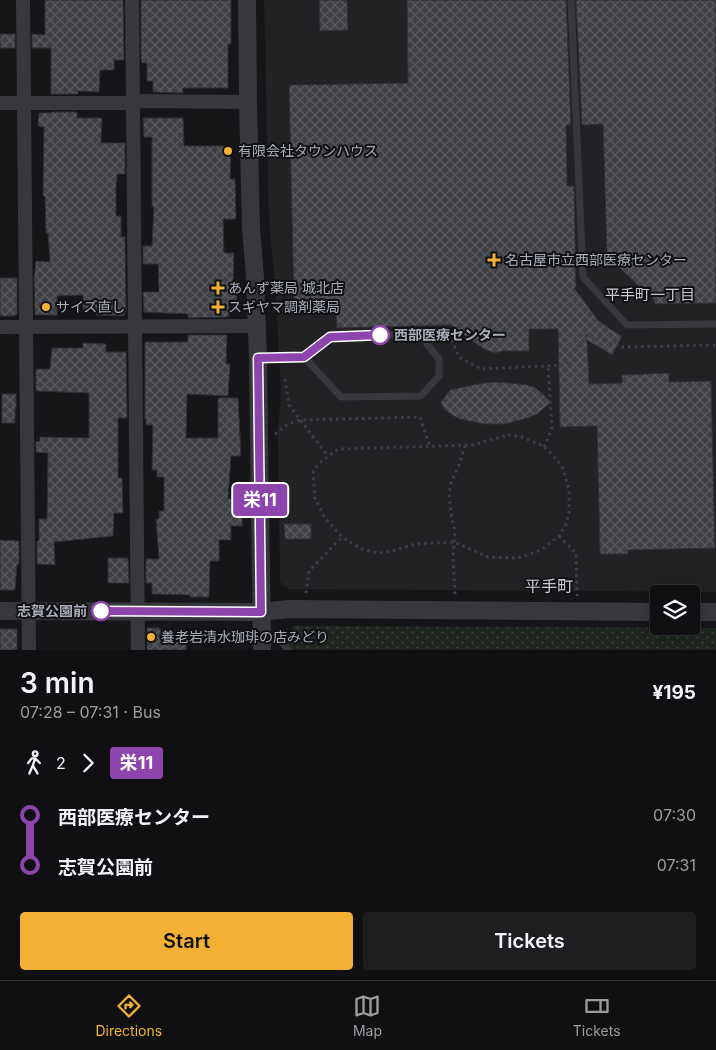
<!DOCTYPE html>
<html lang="en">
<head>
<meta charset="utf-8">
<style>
	:root { --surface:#101012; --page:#1e1e20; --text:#f1f3f6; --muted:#9c9d9f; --line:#303032; --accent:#f2b134 }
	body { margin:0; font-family:Inter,"Noto Sans JP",sans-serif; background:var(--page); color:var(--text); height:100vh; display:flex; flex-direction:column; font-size:19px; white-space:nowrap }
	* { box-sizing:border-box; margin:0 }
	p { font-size:16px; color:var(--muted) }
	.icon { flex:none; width:28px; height:28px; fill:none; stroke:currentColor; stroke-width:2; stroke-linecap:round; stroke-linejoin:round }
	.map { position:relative; height:650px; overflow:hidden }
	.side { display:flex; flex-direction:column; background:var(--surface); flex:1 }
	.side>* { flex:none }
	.badge { padding:0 10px; border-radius:4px; font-size:18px; line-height:32px }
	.fabs { position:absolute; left:650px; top:585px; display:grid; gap:10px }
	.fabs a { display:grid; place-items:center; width:50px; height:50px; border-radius:5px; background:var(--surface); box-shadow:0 2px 12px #0003,0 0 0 1px var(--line); font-size:25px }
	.map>.badge { position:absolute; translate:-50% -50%; box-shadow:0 0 0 2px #fff }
	.legs { display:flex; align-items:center; gap:8px; height:55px; padding:0 20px; font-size:16px }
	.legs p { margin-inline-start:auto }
	.headline { display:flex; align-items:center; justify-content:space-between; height:85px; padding:0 20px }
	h1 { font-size:28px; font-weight:600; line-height:38px }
	.cta { display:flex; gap:10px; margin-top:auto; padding:10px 20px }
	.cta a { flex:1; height:58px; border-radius:5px; background:var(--accent); color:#111; font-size:20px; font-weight:600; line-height:58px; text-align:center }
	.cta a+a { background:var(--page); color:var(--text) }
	ul { padding:0 20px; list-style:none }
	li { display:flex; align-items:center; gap:18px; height:50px; font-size:19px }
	li i { display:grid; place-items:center; width:8px; height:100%; margin:0 6px; background:currentColor }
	li i::after { content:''; width:12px; height:12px; margin:-6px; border:4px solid; border-radius:50%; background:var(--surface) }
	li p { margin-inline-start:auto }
	li:first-child i { background:linear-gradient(#0000 50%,currentColor 0) }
	li:last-child i { background:linear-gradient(currentColor 50%,#0000 0) }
	.menu { display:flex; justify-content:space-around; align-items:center; height:70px; border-top:1px solid var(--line); background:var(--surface); font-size:14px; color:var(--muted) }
	.menu a { display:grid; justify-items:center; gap:2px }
	.menu .active { color:var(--accent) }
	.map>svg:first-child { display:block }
	.built { fill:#222225 }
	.park { fill:url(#park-dots) }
	.building { fill:url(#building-cross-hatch); stroke:#303034 }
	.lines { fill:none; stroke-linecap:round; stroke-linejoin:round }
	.path { stroke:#3d3f44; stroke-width:3; stroke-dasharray:2.5 4; stroke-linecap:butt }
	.service { stroke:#37383d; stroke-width:7 }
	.minor { stroke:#37383d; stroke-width:14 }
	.tertiary { stroke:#37383d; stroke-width:18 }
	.line-1-casing { stroke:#fff; stroke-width:11 }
	.line-1 { stroke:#8e44ad; stroke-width:8 }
	.poi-dot { fill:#f2b134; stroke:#111113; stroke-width:2 }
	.stop-1-dot { fill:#fff; stroke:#8e44ad; stroke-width:2.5 }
	.labels { text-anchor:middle; stroke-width:4; stroke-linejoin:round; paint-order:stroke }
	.poi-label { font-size:14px; fill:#a8adb8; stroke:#111113; text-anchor:start }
	.stop-label { font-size:14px; font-weight:bold; fill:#a8adb8; stroke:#111113; text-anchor:start }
	.neighbourhood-label { font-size:15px; fill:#c9ccd4; stroke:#111113 }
	.quarter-label { font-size:16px; fill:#c9ccd4; stroke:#111113 }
</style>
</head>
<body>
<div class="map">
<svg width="716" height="650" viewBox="0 0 716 650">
	<defs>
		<pattern id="park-dots" width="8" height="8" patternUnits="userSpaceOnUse" patternTransform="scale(1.25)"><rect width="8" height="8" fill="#1e261f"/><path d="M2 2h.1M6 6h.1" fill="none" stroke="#3c433d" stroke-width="1.8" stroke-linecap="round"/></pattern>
		<pattern id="building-cross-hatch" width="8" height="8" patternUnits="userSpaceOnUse" patternTransform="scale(1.25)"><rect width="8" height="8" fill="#404145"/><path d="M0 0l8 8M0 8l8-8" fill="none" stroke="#595a5e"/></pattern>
	</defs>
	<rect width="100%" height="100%" fill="#161618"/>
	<path class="built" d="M 264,0 L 716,0 L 716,592 L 289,589 L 280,582 L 278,432 L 281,393 L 276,297 L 269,223 Z"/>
	<path class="park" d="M 293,626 L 716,628 L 716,650 L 283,650 Z"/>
	<path class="building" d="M 45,0 L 123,0 L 124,60 L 114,60 L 114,70 L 100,70 L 99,92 L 78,91 L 78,94 L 51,94 L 51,48 L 32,48 L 32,34 L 45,35 Z
		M 141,0 L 231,0 L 231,44 L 228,44 L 228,88 L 183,88 L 183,93 L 153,92 L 153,81 L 147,81 L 147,63 L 142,63 L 141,59 Z
		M 319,0 L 347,0 L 348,30 L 320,31 Z
		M 407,0 L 566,0 L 571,125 L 566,125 L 567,186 L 574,186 L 576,288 L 574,288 L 598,320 L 610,329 L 622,336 L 612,355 L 587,340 L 589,384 L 622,383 L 622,375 L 669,373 L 669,382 L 711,381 L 715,548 L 628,550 L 628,554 L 600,554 L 597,426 L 560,427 L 558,329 L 529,329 L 529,351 L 503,351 L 495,353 L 486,350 L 478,345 L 451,325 L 337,328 L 336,312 L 331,312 L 331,303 L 294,302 L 289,85 L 408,83 Z
		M 576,0 L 716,0 L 716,303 L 655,304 L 651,292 L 651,287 L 640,287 L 607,256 L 603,124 L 582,125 Z
		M 0,34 L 15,34 L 15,48 L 0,48 Z
		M 51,112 L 77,112 L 77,118 L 102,118 L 101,143 L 125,143 L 125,174 L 117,174 L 117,182 L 116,182 L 116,216 L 121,216 L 121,237 L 125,237 L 126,312 L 124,312 L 124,316 L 96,315 L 96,309 L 83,309 L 83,295 L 57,296 L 57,315 L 35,315 L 34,278 L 36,261 L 50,262 L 48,233 L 46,233 L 45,196 L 43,196 L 44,127 L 38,126 L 39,113 L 51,113 Z
		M 143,118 L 183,118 L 184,146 L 231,146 L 230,179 L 235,179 L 236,219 L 223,219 L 224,253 L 234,253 L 233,286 L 236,286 L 237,300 L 229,300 L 229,316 L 227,316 L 227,317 L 188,318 L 188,314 L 144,312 L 143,292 L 159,292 L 158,264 L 143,264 L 143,246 L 152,246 L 154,207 L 152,207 L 152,137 L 144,137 Z
		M 0,278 L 17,278 L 17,315 L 14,315 L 14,316 L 0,316 Z
		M 188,335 L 227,335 L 226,364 L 230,364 L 228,396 L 187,394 L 186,438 L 218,438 L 218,398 L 238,398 L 241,456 L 231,456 L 228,499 L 232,499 L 232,513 L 242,513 L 242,526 L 231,526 L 231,540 L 219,540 L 219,561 L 210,561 L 209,597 L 190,597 L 190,595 L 152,594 L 152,583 L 146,583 L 146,559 L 159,559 L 156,519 L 159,519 L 159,511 L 164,511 L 164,477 L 157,477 L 157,470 L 152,470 L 153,425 L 146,425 L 146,419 L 145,419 L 145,342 L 188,342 Z
		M 83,343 L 106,344 L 106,352 L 126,352 L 127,418 L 118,418 L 118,478 L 122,478 L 123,513 L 114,513 L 113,536 L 54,542 L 55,565 L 37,564 L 37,541 L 39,541 L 39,519 L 47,519 L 48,453 L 36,452 L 36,442 L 40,441 L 40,437 L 89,438 L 89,393 L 36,391 L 36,369 L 50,369 L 52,348 L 83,348 Z
		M 494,382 L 510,383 L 528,385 L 536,388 L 551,402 L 537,414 L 528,418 L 504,424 L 484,424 L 460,419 L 452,415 L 444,409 L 441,402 L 450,390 L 477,384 Z
		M 2,394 L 16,394 L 16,409 L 15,409 L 15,423 L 2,423 Z
		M 284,524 L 311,524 L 311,539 L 285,539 Z
		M 0,540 L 19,541 L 19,564 L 17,564 L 15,590 L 0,590 Z
		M 108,558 L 128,558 L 129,583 L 108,583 Z
		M 147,628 L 159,628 L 159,630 L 186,630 L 186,650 L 147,650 Z
		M 0,629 L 17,629 L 17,650 L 0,650 Z"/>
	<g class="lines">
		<path class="path" d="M 444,322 L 459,357 L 481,369 L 565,365 L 587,335 L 622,347 L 716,345
			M 285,379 L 289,405 L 328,456
			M 275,434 L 288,424 L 300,420 L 420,417 L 430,447
			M 508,435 L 521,437 L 539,444 L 547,449 L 562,466 L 569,489 L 569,513 L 566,524 L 559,536 L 541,550 L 528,555 L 517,558 L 488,557 L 454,542 L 415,544 L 392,551 L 378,553 L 361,549 L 342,537 L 325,518 L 315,498 L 313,473 L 318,464 L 338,449 L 473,445 Z
			M 544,447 L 552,429 L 548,366
			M 559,536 L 576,553 L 577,596
			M 306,593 L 309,571 L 342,537
			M 455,594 L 453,557 L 455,531 L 452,520 L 449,495 L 451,483 L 459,465 L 465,446"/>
		<path class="service" d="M 571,0 L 583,277 L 627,325 L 716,324
			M 258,358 L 304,357 L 330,337 L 419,334 L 439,359 L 439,376 L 421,396 L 341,397 L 304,357
			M 277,636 L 288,650"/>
		<path class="minor" d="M 23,0 L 24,102 L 29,650
			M 132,0 L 138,650
			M 0,103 L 133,103 L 142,101 L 248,102
			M 0,327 L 256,326"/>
		<path class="tertiary" d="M 247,0 L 248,102 L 251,227 L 255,278 L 258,358 L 262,650
			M 0,611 L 261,612 L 289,609 L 659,612
			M 691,612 L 716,612"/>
	</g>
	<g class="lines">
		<g class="line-1-casing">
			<path id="line-1" d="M 101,611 L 261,612 L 258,358 L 304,357 L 330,337 L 380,335"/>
		</g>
		<use href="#line-1" class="line-1"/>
	</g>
	<g class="poi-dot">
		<circle cx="228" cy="151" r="5"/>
		<path d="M491.5 252.5h5v5h5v5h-5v5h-5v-5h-5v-5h5z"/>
		<path d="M215.5 280.5h5v5h5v5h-5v5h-5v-5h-5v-5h5z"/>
		<circle cx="46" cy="307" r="5"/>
		<path d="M215.5 299.5h5v5h5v5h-5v5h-5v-5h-5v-5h5z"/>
		<circle cx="151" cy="637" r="5"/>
	</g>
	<g class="stop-1-dot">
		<circle cx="380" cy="335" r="9"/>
		<circle cx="101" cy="611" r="9"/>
	</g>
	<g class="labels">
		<g class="poi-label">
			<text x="238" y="156">有限会社タウンハウス</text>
			<text x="505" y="265">名古屋市立西部医療センター</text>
			<text x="228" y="293">あんず薬局 城北店</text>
			<text x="56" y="312">サイズ直し</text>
			<text x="228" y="312">スギヤマ調剤薬局</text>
			<text x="161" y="642">養老岩清水珈琲の店みどり</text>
		</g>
		<g class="stop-label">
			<text x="394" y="340">西部医療センター</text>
			<text x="87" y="616" text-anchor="end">志賀公園前</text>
		</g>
		<g class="neighbourhood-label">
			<text x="650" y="300">平手町一丁目</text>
		</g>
		<g class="quarter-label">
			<text x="549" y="592">平手町</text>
		</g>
	</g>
</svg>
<div class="fabs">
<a><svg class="icon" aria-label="layers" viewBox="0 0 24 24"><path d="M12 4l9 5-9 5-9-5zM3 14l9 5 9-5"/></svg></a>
</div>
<b class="badge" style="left:260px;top:500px;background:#8e44ad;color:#fff">栄11</b>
</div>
<section class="side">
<div class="headline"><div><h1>3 min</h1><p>07:28 – 07:31 · Bus</p></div><b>¥195</b></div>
<div class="legs"><svg class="icon" aria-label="walk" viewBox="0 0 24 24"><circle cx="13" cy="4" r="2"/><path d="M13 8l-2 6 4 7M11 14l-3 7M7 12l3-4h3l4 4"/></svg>2<svg class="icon" aria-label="forward" viewBox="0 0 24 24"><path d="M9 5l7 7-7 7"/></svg><b class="badge" style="background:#8e44ad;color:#fff">栄11</b></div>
<ul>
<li><i style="color:#8e44ad"></i><b>西部医療センター</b><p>07:30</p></li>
<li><i style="color:#8e44ad"></i><b>志賀公園前</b><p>07:31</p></li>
</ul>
<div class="cta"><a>Start</a><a>Tickets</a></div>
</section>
<nav class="menu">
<a class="active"><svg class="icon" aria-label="directions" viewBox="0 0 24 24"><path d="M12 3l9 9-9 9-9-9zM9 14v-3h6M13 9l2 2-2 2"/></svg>Directions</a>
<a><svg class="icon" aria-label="map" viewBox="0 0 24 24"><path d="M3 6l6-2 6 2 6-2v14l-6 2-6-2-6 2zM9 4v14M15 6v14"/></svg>Map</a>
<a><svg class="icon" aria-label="tickets" viewBox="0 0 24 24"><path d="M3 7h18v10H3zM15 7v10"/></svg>Tickets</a>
</nav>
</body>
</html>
